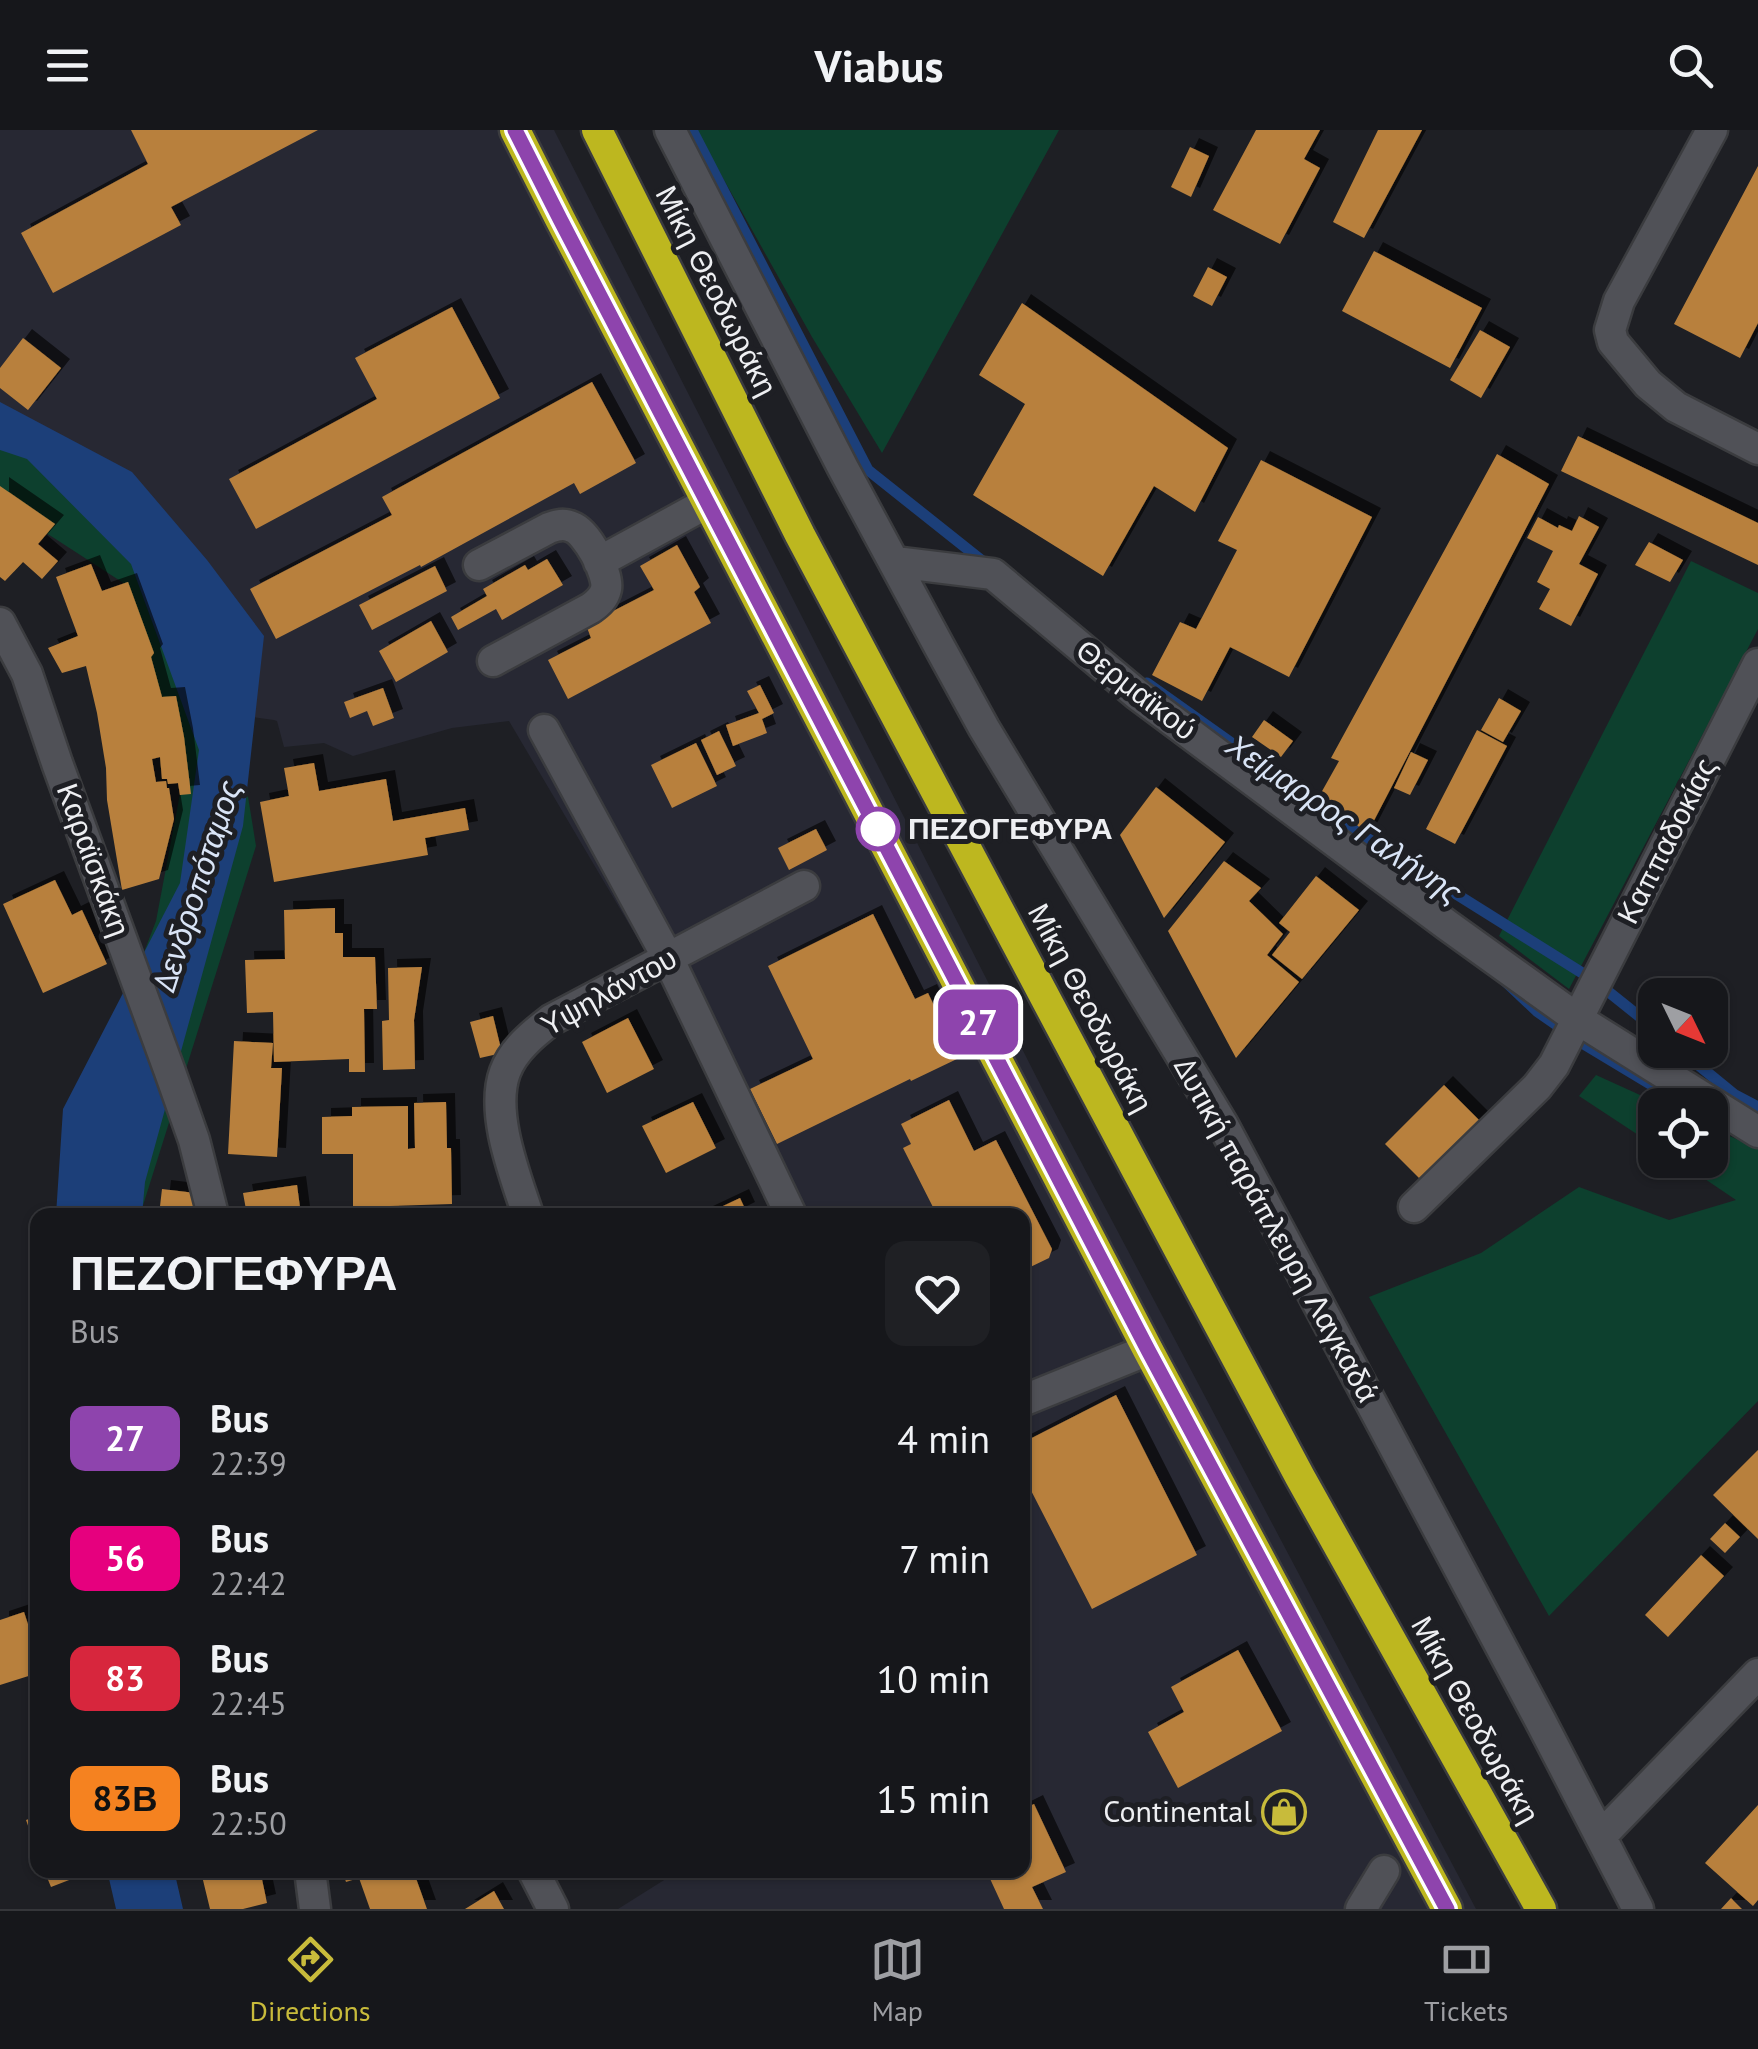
<!DOCTYPE html>
<html lang="en">
<head>
<meta charset="utf-8">
<style>
	:root { --surface:#16171b; --page:#1f2024; --text:#f1f3f6; --muted:#9e9fa3; --line:#35363a; --accent:#c8bb3b }
	body { margin:0; font-family:"PT Sans",sans-serif; background:var(--page); color:var(--text); height:100vh; display:flex; flex-direction:column; font-size:38px; white-space:nowrap }
	* { box-sizing:border-box; margin:0 }
	p { font-size:32px; color:var(--muted) }
	.icon { flex:none; width:55px; height:55px; fill:none; stroke:currentColor; stroke-width:2; stroke-linecap:round; stroke-linejoin:round }
	.map { position:relative; flex:1; overflow:hidden }
	.sheet { position:absolute; left:30px; top:1078px; width:1000px; height:670px; display:flex; flex-direction:column; background:var(--surface); border-radius:20px; box-shadow:0 2px 8px #0004,0 0 0 2px var(--line) }
	.sheet>* { flex:none }
	.badge { padding:0 20px; border-radius:15px; font-size:35px; line-height:65px }
	.needle { width:65px; rotate:133deg }
	.fabs { position:absolute; left:1638px; top:848px; display:grid; gap:20px }
	.fabs a { display:grid; place-items:center; width:90px; height:90px; border-radius:20px; background:var(--surface); box-shadow:0 2px 8px #0004,0 0 0 2px var(--line); font-size:50px }
	.map>.badge { position:absolute; translate:-50% -50%; box-shadow:0 0 0 5px #fff }
	.round { display:grid; place-items:center; flex:none; width:105px; height:105px; border-radius:20px; background:var(--page) }
	.head { display:flex; align-items:center; justify-content:space-between; height:170px; padding:0 40px }
	h1 { font-size:48px; font-weight:700; line-height:75px }
	ul { padding:0; list-style:none }
	li { display:flex; align-items:center; gap:30px; height:120px; padding:0 40px }
	li div { flex:1 }
	li b { display:block; font-size:38px }
	li em { font-style:normal }
	li .badge { min-width:110px; font-weight:700; text-align:center }
	header { display:flex; justify-content:space-between; align-items:center; height:130px; padding:0 40px; background:var(--surface); font-size:45px; font-weight:700 }
	.tabs { display:flex; justify-content:space-around; align-items:center; height:140px; border-top:2px solid var(--line); background:var(--surface); font-size:28px; color:var(--muted) }
	.tabs a { display:grid; justify-items:center; gap:5px }
	.tabs .current { color:var(--accent) }
	.map>svg:first-child { display:block }
	.built { fill:#272833 }
	.green { fill:#0d402e }
	.water { fill:#1c3f79 }
	.lines { fill:none; stroke-linecap:round; stroke-linejoin:round }
	.stream { stroke:#1c3f79; stroke-width:11 }
	.building { fill:#b8803e; filter:url(#shadow) }
	.minor-casing { stroke:#3b3c3f; stroke-width:35 }
	.highway-casing { stroke:#3b3c3f; stroke-width:35 }
	.minor { stroke:#505157; stroke-width:30 }
	.highway { stroke:#bdb71f; stroke-width:30 }
	.line-casing { stroke:#fff; stroke-width:22 }
	.line { stroke:#8e44ad; stroke-width:15 }
	.stop-dot { fill:#fff; stroke:#8e44ad; stroke-width:5 }
	.labels { text-anchor:middle; stroke-width:10; stroke-linejoin:round; paint-order:stroke }
	.street-label { font-size:30px; fill:#eeeff2; stroke:#1e1f24 }
	.stop-label { font-size:30px; font-weight:bold; fill:#eeeff2; stroke:#1e1f24; text-anchor:start }
	.poi-label { font-size:30px; fill:#eeeff2; stroke:#1e1f24; text-anchor:end }
	.water-label { font-size:32px; font-style:italic; fill:#d9e4f6; stroke:#1e1f24 }
</style>
</head>
<body>
<header><svg class="icon" aria-label="menu" viewBox="0 0 24 24"><path d="M4 6h16M4 12h16M4 18h16"/></svg>Viabus<svg class="icon" aria-label="search" viewBox="0 0 24 24"><circle cx="10" cy="10" r="6"/><path d="M15 15l6 6"/></svg></header>
<div class="map">
<svg width="1758" height="1779" viewBox="0 0 1758 1779">
	<defs>
		<filter id="shadow"><feDropShadow dx="9" dy="-9" stdDeviation="0" flood-color="#0009"/></filter>
	</defs>
	<rect width="100%" height="100%" fill="#1e1f24"/>
	<path class="built" d="M 0,0 L 554,0 L 1044,962 L 1476,1779 L 618,1779 L 680,1740 L 1022,1740 L 1022,1085 L 801,1085 L 509,591 L 452,598 L 353,626 L 324,613 L 284,617 L 277,591 L 274,590 L 199,580 L 155,438 L 0,339 Z"/>
	<path class="green" d="M 696,0 L 1059,0 L 882,323 L 812,207 Z
		M 0,274 L 223,512 L 256,716 L 140,1085 L 71,1012 L 156,791 L 183,648 L 125,454 L 0,373 Z
		M 1691,431 L 1758,463 L 1758,499 L 1569,859 L 1499,806 Z
		M 1596,945 L 1662,975 L 1655,975 L 1655,1016 L 1579,966 Z
		M 1710,997 L 1758,1019 L 1758,1271 L 1549,1486 L 1369,1167 L 1481,1123 L 1579,1057 L 1669,1090 L 1736,1070 L 1677,1030 L 1710,1030 Z"/>
	<path class="water" d="M 0,272 L 132,342 L 207,430 L 264,506 L 243,696 L 145,1052 L 142,1085 L 56,1085 L 63,979 L 180,753 L 199,620 L 131,434 L 27,329 L 0,320 Z
		M 1445,802 L 1478,818 L 1624,920 L 1758,1004 L 1758,1006 L 1739,1004 L 1710,991 L 1710,975 L 1676,975 L 1666,970 L 1583,920 L 1534,886 Z
		M 107,1740 L 174,1740 L 183,1779 L 116,1779 Z"/>
	<g class="lines">
		<path class="stream" d="M 692,0 L 868,340 L 990,437
			M 1147,553 L 1354,700 L 1595,851 L 1655,899
			M 1680,920 L 1735,965 L 1758,977"/>
	</g>
	<path class="building" d="M 131,0 L 318,0 L 171,77 L 181,95 L 53,163 L 21,103 L 148,34 Z
		M 1256,0 L 1320,0 L 1304,29 L 1320,38 L 1280,114 L 1213,80 Z
		M 1378,0 L 1422,0 L 1364,108 L 1333,92 Z
		M 1190,17 L 1209,26 L 1191,67 L 1171,57 Z
		M 1758,36 L 1758,193 L 1740,228 L 1674,194 Z
		M 1374,121 L 1482,178 L 1450,238 L 1342,181 Z
		M 1208,137 L 1227,147 L 1212,176 L 1193,166 Z
		M 1022,173 L 1228,318 L 1195,382 L 1154,356 L 1103,446 L 973,365 L 1025,274 L 979,245 Z
		M 452,177 L 500,268 L 256,399 L 229,349 L 377,269 L 355,228 Z
		M 1480,200 L 1510,217 L 1481,268 L 1450,250 Z
		M 23,208 L 61,238 L 28,280 L 0,258 L 0,238 Z
		M 592,252 L 636,333 L 580,364 L 574,353 L 421,437 L 420,435 L 276,509 L 250,459 L 392,385 L 382,367 Z
		M 1578,306 L 1758,393 L 1758,435 L 1561,341 Z
		M 1497,324 L 1549,354 L 1367,704 L 1321,663 L 1339,631 L 1331,628 Z
		M 1261,330 L 1372,387 L 1289,547 L 1230,517 L 1202,571 L 1152,545 L 1180,492 L 1196,499 L 1237,420 L 1218,411 Z
		M 0,356 L 55,394 L 38,414 L 58,431 L 42,449 L 23,432 L 5,451 L 0,447 Z
		M 1579,386 L 1599,397 L 1579,434 L 1598,444 L 1571,496 L 1539,479 L 1550,459 L 1537,452 L 1553,421 L 1527,408 L 1538,387 L 1558,398 L 1559,395 L 1572,401 Z
		M 1649,412 L 1683,430 L 1670,452 L 1635,435 Z
		M 677,415 L 700,457 L 694,462 L 711,493 L 568,569 L 548,530 L 591,508 L 586,495 L 654,460 L 640,436 Z
		M 547,429 L 563,455 L 502,490 L 496,479 L 458,500 L 451,487 L 487,466 L 483,459 L 525,435 L 528,440 Z
		M 91,434 L 102,461 L 128,452 L 154,523 L 151,527 L 162,567 L 176,566 L 184,607 L 191,664 L 180,665 L 178,653 L 168,654 L 167,649 L 162,649 L 160,627 L 152,629 L 156,652 L 166,651 L 167,658 L 169,658 L 174,689 L 159,749 L 122,760 L 107,670 L 106,638 L 97,583 L 86,536 L 62,543 L 48,518 L 78,506 L 56,447 Z
		M 435,436 L 447,461 L 372,500 L 359,475 Z
		M 431,491 L 448,522 L 396,552 L 379,521 Z
		M 760,555 L 774,583 L 762,589 L 767,603 L 733,616 L 726,595 L 759,583 L 747,561 Z
		M 383,558 L 394,588 L 373,596 L 367,581 L 350,588 L 344,572 Z
		M 1499,568 L 1521,581 L 1503,612 L 1481,600 Z
		M 1264,590 L 1293,611 L 1281,627 L 1252,607 Z
		M 1477,600 L 1507,616 L 1455,714 L 1426,699 Z
		M 719,601 L 736,636 L 717,645 L 701,610 Z
		M 696,613 L 717,656 L 672,678 L 651,635 Z
		M 1411,622 L 1428,630 L 1410,665 L 1394,658 Z
		M 314,633 L 319,661 L 386,649 L 393,691 L 465,678 L 469,700 L 425,708 L 428,725 L 274,752 L 260,672 L 289,666 L 284,638 Z
		M 1156,657 L 1225,712 L 1164,788 L 1120,705 Z
		M 816,699 L 827,720 L 789,740 L 778,718 Z
		M 1224,731 L 1261,758 L 1249,771 L 1283,804 L 1267,825 L 1299,852 L 1236,928 L 1168,801 Z
		M 1316,746 L 1359,780 L 1302,849 L 1272,825 L 1290,802 L 1279,793 Z
		M 55,750 L 72,785 L 82,780 L 107,834 L 43,863 L 3,774 Z
		M 335,778 L 335,803 L 343,803 L 343,827 L 375,827 L 377,879 L 364,879 L 365,942 L 349,942 L 349,929 L 274,932 L 273,882 L 247,883 L 245,830 L 285,829 L 284,780 Z
		M 873,784 L 915,869 L 928,863 L 959,928 L 911,951 L 910,949 L 777,1014 L 750,959 L 813,929 L 768,836 Z
		M 422,837 L 414,890 L 415,939 L 383,940 L 382,891 L 389,890 L 388,838 Z
		M 493,886 L 502,923 L 480,928 L 470,892 Z
		M 628,888 L 654,939 L 607,963 L 582,912 Z
		M 234,911 L 273,913 L 271,938 L 282,938 L 277,1027 L 228,1024 Z
		M 1444,955 L 1485,996 L 1426,1055 L 1385,1014 Z
		M 949,970 L 974,1021 L 996,1010 L 1052,1119 L 1049,1128 L 1022,1141 L 1022,1085 L 937,1085 L 903,1018 L 911,1014 L 901,994 Z
		M 446,972 L 447,1018 L 451,1018 L 452,1074 L 390,1076 L 390,1085 L 353,1085 L 353,1024 L 322,1024 L 322,987 L 352,986 L 352,977 L 408,976 L 408,1019 L 415,1018 L 414,973 Z
		M 693,972 L 716,1018 L 666,1043 L 642,996 Z
		M 297,1055 L 301,1085 L 247,1085 L 243,1063 Z
		M 162,1059 L 195,1063 L 193,1085 L 159,1085 Z
		M 740,1068 L 746,1081 L 738,1085 L 704,1085 Z
		M 1116,1265 L 1197,1425 L 1092,1479 L 1022,1343 L 1022,1313 Z
		M 1758,1320 L 1758,1409 L 1713,1365 Z
		M 1725,1393 L 1740,1407 L 1725,1423 L 1710,1409 Z
		M 1701,1425 L 1724,1446 L 1668,1507 L 1645,1485 Z
		M 24,1482 L 38,1525 L 38,1543 L 0,1555 L 0,1490 Z
		M 1238,1520 L 1282,1601 L 1178,1658 L 1148,1602 L 1184,1582 L 1171,1557 Z
		M 1034,1674 L 1066,1742 L 1032,1757 L 1043,1779 L 1004,1779 L 986,1740 L 1022,1740 L 1022,1680 Z
		M 1758,1675 L 1758,1770 L 1753,1776 L 1705,1733 Z
		M 38,1686 L 38,1721 L 37,1721 L 26,1690 Z
		M 44,1740 L 95,1740 L 51,1757 Z
		M 194,1740 L 260,1740 L 267,1773 L 243,1779 L 210,1779 L 202,1746 L 196,1747 Z
		M 342,1740 L 413,1740 L 427,1779 L 370,1779 L 359,1748 L 346,1752 Z
		M 494,1761 L 504,1779 L 465,1779 Z
		M 1731,1768 L 1742,1779 L 1721,1779 Z"/>
	<g class="lines">
		<g class="minor-casing">
			<path id="minor" d="M 670,0 L 843,338 L 939,516 L 984,598 L 1223,995 L 1540,1590 L 1638,1779
				M 1712,0 L 1619,171 L 1610,200 L 1613,212 L 1648,254 L 1676,277 L 1758,319
				M 599,432 L 707,373
				M 895,432 L 993,444 L 1138,565 L 1447,795 L 1579,890 L 1758,1002
				M 479,435 L 549,398 C 557,395 564,393 572,397 C 587,402 609,444 606,459 C 604,468 598,473 591,478 L 493,531
				M 0,493 L 27,544 L 57,633 L 170,942 L 194,1010 L 213,1085
				M 544,600 L 668,828 L 791,1085
				M 1414,1077 L 1537,957 L 1554,935 L 1758,534
				M 528,1085 C 515,1045 490,983 505,942 C 513,920 533,904 551,890 L 804,756
				M 1022,1271 L 1148,1220
				M 1601,1706 L 1758,1544
				M 310,1740 L 315,1779
				M 533,1740 L 553,1779
				M 1361,1779 L 1384,1741"/>
		</g>
		<g class="highway-casing">
			<path id="highway" d="M 515,0 L 560,89 L 1148,1220 L 1447,1779
				M 597,0 L 800,405 L 1135,1037 L 1300,1347 L 1541,1779"/>
		</g>
		<use href="#minor" class="minor"/>
		<use href="#highway" class="highway"/>
	</g>
	<g class="lines">
		<g class="line-casing">
			<path id="line" d="M 515,0 L 560,89 L 1148,1220 L 1447,1779"/>
		</g>
		<use href="#line" class="line"/>
	</g>
	<defs>
		<g id="shop-ring" transform="scale(2.25)"><circle r="9.5" fill="#1e1f24" stroke="#c8bb3b" stroke-width="1.5"/><path d="M-5-2.5h2.3a2.7 3.5 0 0 1 5.4 0H5L5.5 6h-11ZM-1.5-2.5h3a1.5 2.3 0 0 0-3 0Z" fill="#c8bb3b"/></g>
	</defs>
	<g fill-rule="evenodd">
		<use href="#shop-ring" x="1284" y="1682"/>
	</g>
	<circle class="stop-dot" cx="878" cy="699" r="20"/>
	<g class="labels">
		<g class="street-label">
			<text transform="translate(716 161) rotate(63)" y="10">Μίκη Θεοδωράκη</text>
			<text transform="translate(1136 560) rotate(38)" y="10">Θερμαϊκού</text>
			<text transform="translate(1667 711) rotate(-63)" y="10">Καππαδοκίας</text>
			<text transform="translate(93 730) rotate(70)" y="10">Καραϊσκάκη</text>
			<text transform="translate(609 862) rotate(-29)" y="10">Υψηλάντου</text>
			<text transform="translate(1090 878) rotate(62)" y="10">Μίκη Θεοδωράκη</text>
			<text transform="translate(1276 1100) rotate(61)" y="10">Δυτική παράπλευρη Λαγκαδά</text>
			<text transform="translate(1475 1590) rotate(61)" y="10">Μίκη Θεοδωράκη</text>
		</g>
		<g class="stop-label">
			<text x="908" y="709">ΠΕΖΟΓΕΦΥΡΑ</text>
		</g>
		<g class="poi-label">
			<text x="1252" y="1692">Continental</text>
		</g>
		<g class="water-label">
			<text transform="translate(1344 689) rotate(34)" y="11">Χείμαρρος Γαλήνης</text>
			<text transform="translate(197 756) rotate(-72)" y="11">Δενδροπόταμος</text>
		</g>
	</g>
</svg>
<div class="fabs">
<a><svg class="needle" viewBox="-14 -14 28 28"><path d="M0-13l5 13h-10z" fill="#e53935"/><path d="M0 13l5-13h-10z" fill="#9e9fa3"/></svg></a>
<a><svg class="icon" aria-label="locate" viewBox="0 0 24 24"><circle cx="12" cy="12" r="6"/><path d="M12 2v4M12 18v4M2 12h4M18 12h4"/></svg></a>
</div>
<b class="badge" style="left:978px;top:892px;background:#8e44ad;color:#fff">27</b>
<section class="sheet">
<div class="head"><div><h1>ΠΕΖΟΓΕΦΥΡΑ</h1><p>Bus</p></div><a class="round"><svg class="icon" aria-label="heart" viewBox="0 0 24 24"><path d="M12 20l-8-8c-3-5 5-10 8-4 3-6 11-1 8 4z"/></svg></a></div>
<ul>
<li><span class="badge" style="background:#8e44ad;color:#fff">27</span><div><b>Bus</b><p>22:39</p></div><em>4 min</em></li>
<li><span class="badge" style="background:#e6007e;color:#fff">56</span><div><b>Bus</b><p>22:42</p></div><em>7 min</em></li>
<li><span class="badge" style="background:#d7263d;color:#fff">83</span><div><b>Bus</b><p>22:45</p></div><em>10 min</em></li>
<li><span class="badge" style="background:#f58220;color:#111">83Β</span><div><b>Bus</b><p>22:50</p></div><em>15 min</em></li>
</ul>
</section>
</div>
<nav class="tabs">
<a class="current"><svg class="icon" aria-label="directions" viewBox="0 0 24 24"><path d="M12 3l9 9-9 9-9-9zM9 14v-3h6M13 9l2 2-2 2"/></svg>Directions</a>
<a><svg class="icon" aria-label="map" viewBox="0 0 24 24"><path d="M3 6l6-2 6 2 6-2v14l-6 2-6-2-6 2zM9 4v14M15 6v14"/></svg>Map</a>
<a><svg class="icon" aria-label="tickets" viewBox="0 0 24 24"><path d="M3 7h18v10H3zM15 7v10"/></svg>Tickets</a>
</nav>
</body>
</html>
